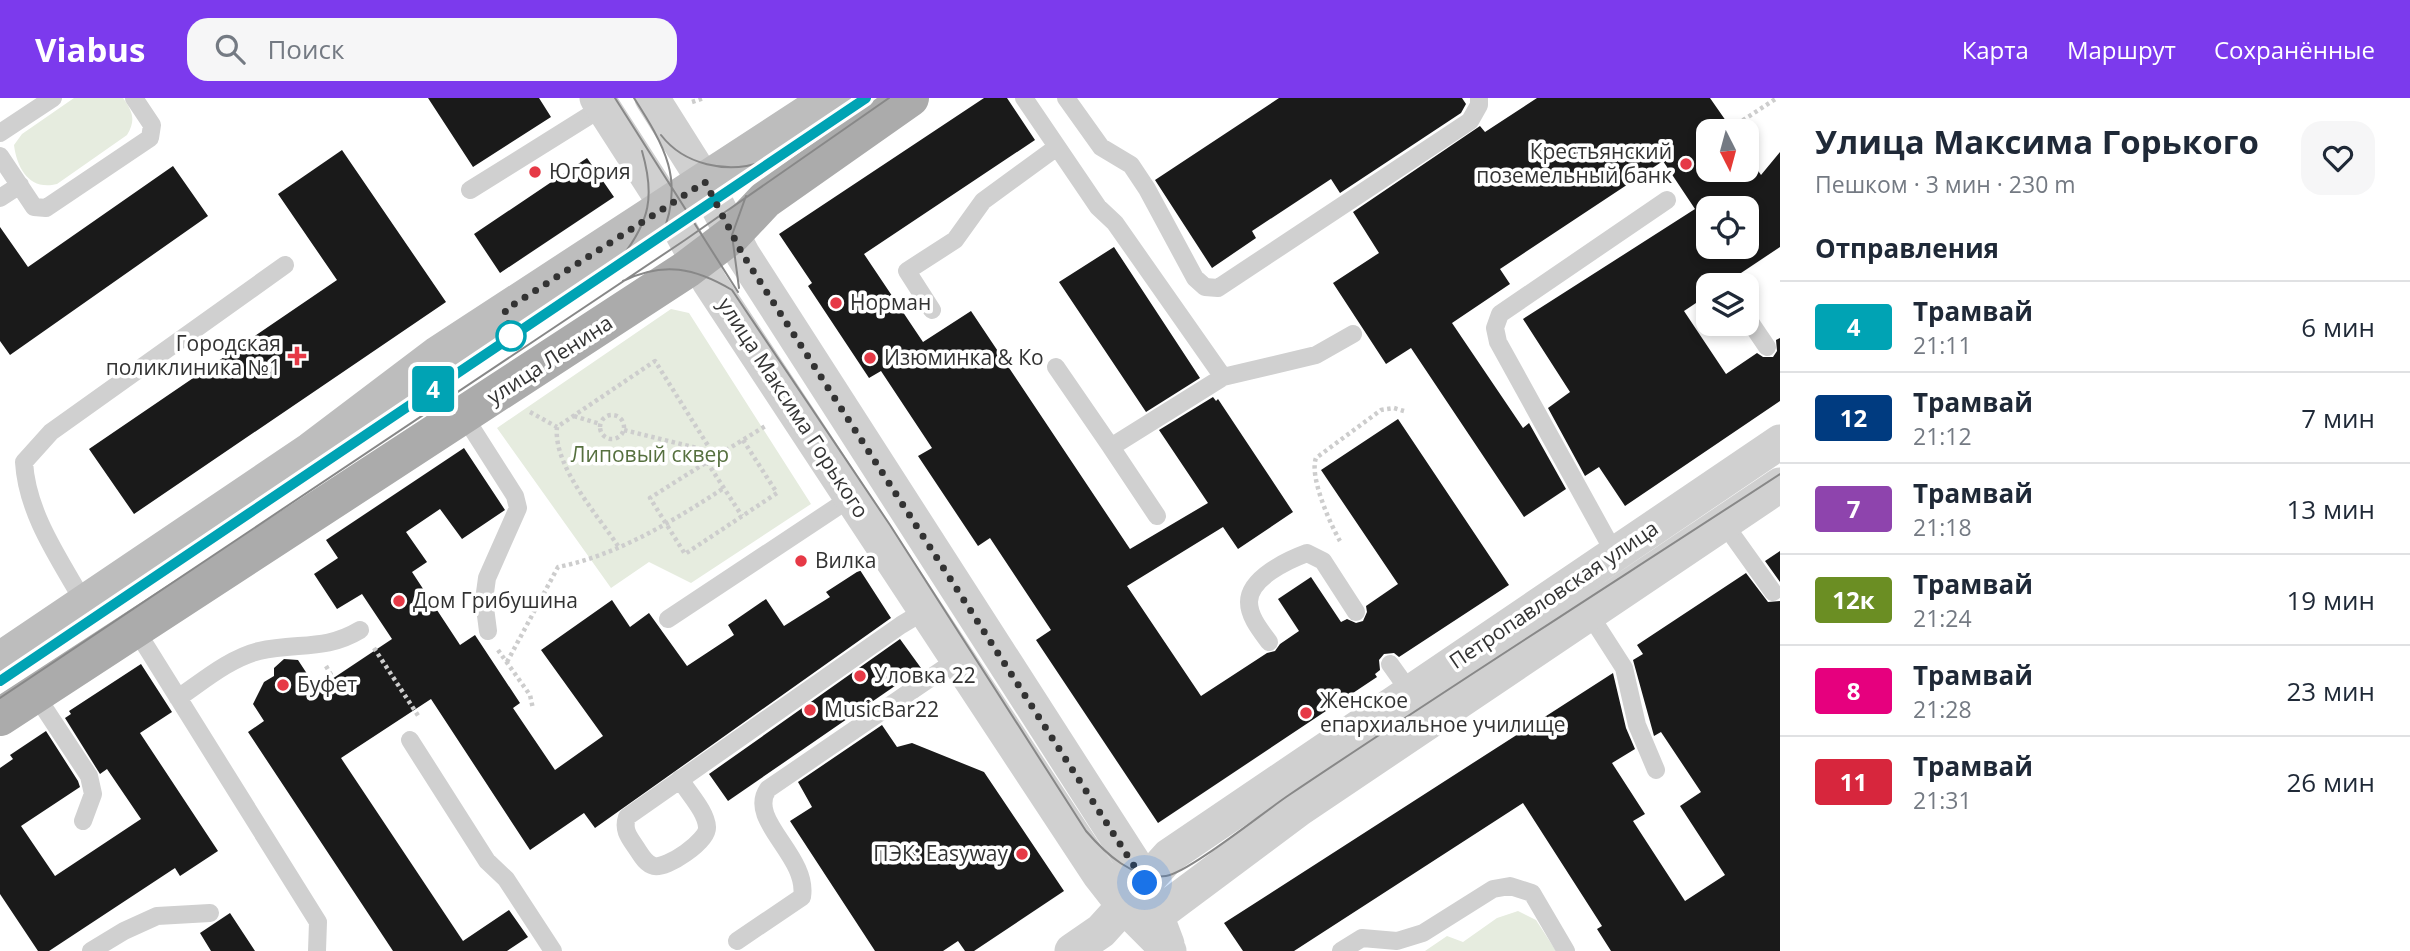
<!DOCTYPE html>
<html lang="ru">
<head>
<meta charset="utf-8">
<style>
	:root { --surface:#fff; --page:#f6f6f7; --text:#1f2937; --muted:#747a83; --line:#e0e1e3; --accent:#7c3aed }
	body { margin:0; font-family:"Open Sans",sans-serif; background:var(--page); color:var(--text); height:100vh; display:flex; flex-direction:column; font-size:26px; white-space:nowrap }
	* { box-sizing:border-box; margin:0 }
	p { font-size:23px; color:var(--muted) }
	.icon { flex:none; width:38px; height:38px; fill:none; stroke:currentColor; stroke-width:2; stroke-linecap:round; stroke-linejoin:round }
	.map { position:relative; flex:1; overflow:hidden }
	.panel { display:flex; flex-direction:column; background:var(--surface); width:630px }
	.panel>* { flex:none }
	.badge { padding:0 14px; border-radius:5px; font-size:24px; line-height:46px }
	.needle { width:46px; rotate:174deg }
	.fabs { position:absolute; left:1696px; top:21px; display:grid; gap:14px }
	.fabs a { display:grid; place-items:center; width:63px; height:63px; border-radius:14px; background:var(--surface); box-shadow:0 4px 10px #0003; font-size:35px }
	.you { position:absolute; width:35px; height:35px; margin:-18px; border:5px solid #fff; border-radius:50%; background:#1a73e8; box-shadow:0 0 0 10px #1a73e833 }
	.map>.badge { position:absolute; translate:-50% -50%; box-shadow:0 0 0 4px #fff }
	h2 { padding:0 35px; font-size:26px; line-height:63px }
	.round { display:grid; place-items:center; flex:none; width:74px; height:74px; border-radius:21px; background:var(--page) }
	.head { display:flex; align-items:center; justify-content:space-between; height:119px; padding:0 35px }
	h1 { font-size:33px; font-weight:700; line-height:52px }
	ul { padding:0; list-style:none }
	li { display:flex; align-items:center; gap:21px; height:91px; padding:0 35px; border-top:2px solid var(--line) }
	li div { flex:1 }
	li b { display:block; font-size:26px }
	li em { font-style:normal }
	li .badge { min-width:77px; font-weight:700; text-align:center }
	header { display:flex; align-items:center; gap:42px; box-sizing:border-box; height:98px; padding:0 35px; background:var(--accent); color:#fff }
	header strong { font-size:33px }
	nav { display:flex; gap:38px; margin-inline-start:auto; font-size:24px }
	.search { width:490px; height:63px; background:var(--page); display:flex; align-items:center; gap:18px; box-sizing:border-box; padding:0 24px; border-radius:21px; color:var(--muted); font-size:26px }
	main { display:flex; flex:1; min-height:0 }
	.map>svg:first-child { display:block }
	.green { fill:#e6ecdf }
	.building { fill:#1a1a1a; fill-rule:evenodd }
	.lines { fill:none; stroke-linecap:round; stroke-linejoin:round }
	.path { stroke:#cdcdcd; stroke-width:4.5; stroke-dasharray:3.5 3.5; stroke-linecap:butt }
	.service { stroke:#d0d0d0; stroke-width:18 }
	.minor { stroke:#d0d0d0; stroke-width:35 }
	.secondary { stroke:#bdbdbd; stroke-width:38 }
	.primary { stroke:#ababab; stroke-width:38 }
	.tram { stroke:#888; stroke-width:2 }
	.line-casing { stroke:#fff; stroke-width:16 }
	.line { stroke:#00a3b4; stroke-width:10 }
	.walk { stroke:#333; stroke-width:7; stroke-dasharray:0 12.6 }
	.poi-dot { fill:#e63946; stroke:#fff; stroke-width:2.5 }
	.stop-dot { fill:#fff; stroke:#00a3b4; stroke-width:3.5 }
	.labels { text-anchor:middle; stroke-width:7; stroke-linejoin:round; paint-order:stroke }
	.poi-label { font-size:21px; fill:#333; stroke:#fff; text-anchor:start }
	.street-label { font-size:21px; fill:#333; stroke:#fff }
	.park-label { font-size:21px; fill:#56703f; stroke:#fff }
</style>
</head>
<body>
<header>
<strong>Viabus</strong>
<div class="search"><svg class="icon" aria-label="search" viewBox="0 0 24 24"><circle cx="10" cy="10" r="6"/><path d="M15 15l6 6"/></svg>Поиск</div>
<nav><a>Карта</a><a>Маршрут</a><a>Сохранённые</a></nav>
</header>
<main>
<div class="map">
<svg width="1780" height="853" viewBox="0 0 1780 853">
	<rect width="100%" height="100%" fill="#fff"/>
	<path class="green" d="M 74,0 L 123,0 C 133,14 136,22 127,37 L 57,86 C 30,93 17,71 14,47 L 22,36 Z
		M 671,211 L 689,215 L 811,406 L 691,485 L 649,464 L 611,490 L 497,330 Z
		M 1518,813 L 1536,822 L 1556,853 L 1425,853 L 1447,838 L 1463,844 L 1497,820 Z"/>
	<path class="building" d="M 428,0 L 539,0 L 551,19 L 473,69 Z
		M 984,0 L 1007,0 L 1035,42 L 864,156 L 923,244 L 971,213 L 1130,451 L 1208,405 L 1159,332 L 1213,299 L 1216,303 L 1218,301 L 1293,414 L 1238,451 L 1223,429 L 1127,488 L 1201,598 L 1267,555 L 1275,553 L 1280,546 L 1299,533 L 1278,501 L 1311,479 L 1341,524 L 1347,521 L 1356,525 L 1363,523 L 1367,514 L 1366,508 L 1398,486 L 1321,372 L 1398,321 L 1509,487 L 1399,559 L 1394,555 L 1384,556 L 1379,562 L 1380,572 L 1375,576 L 1377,579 L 1158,725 L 1036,542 L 1051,532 L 990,440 L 978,448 L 918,358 L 932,350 L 881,273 L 869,280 L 808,188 L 812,185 L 779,136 Z
		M 1279,0 L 1462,0 L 1466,6 L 1461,15 L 1340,95 L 1331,81 L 1252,133 L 1256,140 L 1212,170 L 1155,82 Z
		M 1537,0 L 1710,0 L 1733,33 L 1708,33 L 1708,72 L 1746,72 L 1746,55 L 1761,77 L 1780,54 L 1780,149 L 1723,187 L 1708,187 L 1708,197 L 1684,213 L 1726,276 L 1757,255 L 1763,259 L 1773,259 L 1777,253 L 1776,242 L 1780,240 L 1780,303 L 1625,408 L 1599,369 L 1585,378 L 1548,310 L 1570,294 L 1523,221 L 1695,111 L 1663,63 L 1500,171 L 1510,186 L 1452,225 L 1523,330 L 1529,325 L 1566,391 L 1524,419 L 1411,250 L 1386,266 L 1333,185 L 1379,155 L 1353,114 L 1480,28 L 1485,34 ZM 1708,110 L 1746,110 L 1746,149 L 1708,149 Z
		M 342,52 L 446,204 L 134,416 L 89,351 L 337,182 L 278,96 Z
		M 587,60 L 614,99 L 500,175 L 474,136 Z
		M 173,68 L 208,118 L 10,257 L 0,243 L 0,129 L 28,169 Z
		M 1114,149 L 1200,280 L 1146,314 L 1059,184 Z
		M 464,350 L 505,412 L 462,441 L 440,411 L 406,434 L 427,464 L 412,474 L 460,547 L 475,537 L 520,605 L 513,610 L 555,672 L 603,638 L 541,552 L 612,502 L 630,529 L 649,515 L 687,568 L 734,537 L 728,527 L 766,501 L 784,528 L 830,499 L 826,494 L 860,472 L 891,520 L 595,730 L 584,715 L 530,752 L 431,601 L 341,660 L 463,843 L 509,812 L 528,839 L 507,853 L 393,853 L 248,634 L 264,623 L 253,606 L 264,584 L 274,578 L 274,570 L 284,561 L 298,562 L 317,591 L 392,541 L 362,496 L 337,511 L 314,476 L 338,460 L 326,442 Z
		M 1780,453 L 1780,484 L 1765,463 Z
		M 1746,475 L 1768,504 L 1780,503 L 1780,853 L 1611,853 L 1597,831 L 1602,828 L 1523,705 L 1294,853 L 1243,853 L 1224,825 L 1613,575 L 1626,630 L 1635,651 L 1612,665 L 1645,716 L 1633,723 L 1685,803 L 1725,777 L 1680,708 L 1701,694 L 1661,634 L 1654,638 L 1633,562 L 1643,556 L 1637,547 Z
		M 900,541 L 921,570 L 728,703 L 709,676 Z
		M 141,566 L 172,614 L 140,635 L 218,753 L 180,778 L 175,770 L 49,853 L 38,853 L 0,796 L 0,670 L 13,661 L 10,657 L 46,633 L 78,683 L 80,689 L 21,728 L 55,778 L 141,721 L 107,671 L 100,676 L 65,620 L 71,616 L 69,613 Z
		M 882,627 L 897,649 L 912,645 L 984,674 L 1064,793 L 974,853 L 965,853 L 958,843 L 943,853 L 875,853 L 790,723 L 812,709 L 798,684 Z
		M 230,815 L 255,853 L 211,853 L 200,835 Z"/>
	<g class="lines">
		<path class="path" d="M 692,4 L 704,0
			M 1731,30 L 1777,0
			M 530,314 L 557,329
			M600 329a12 12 0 1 1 24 0a12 12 0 1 1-24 0Z
			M 574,318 L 600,326
			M 624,332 L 713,354
			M 743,342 L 777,395 L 685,456 L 650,400 C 689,375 728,351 767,327
			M 707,364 L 742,418
			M 1340,443 C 1330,426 1309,378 1316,360 L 1381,312 L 1394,310 L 1404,313
			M 618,448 C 597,416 553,368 557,329 L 655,263 L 712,354
			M 374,550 L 419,619
			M 498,552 L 530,597 L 533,611
			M 507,564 L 558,469 C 618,457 673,423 724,390
			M 326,568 L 333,580"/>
		<path class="service" d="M 1024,0 L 1098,109 L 1115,125 L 1223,279 L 1111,349 L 1056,269
			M 1066,0 L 1101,49 L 1131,67 L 1147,91 L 1195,180 L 1205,189 L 1218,190 L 1470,23 L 1479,7 L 1479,0
			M 0,35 L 53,0
			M 0,58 L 34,109 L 46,110 L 150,40 L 152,27 L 134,0
			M 470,92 L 603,9
			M 0,100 L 20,87
			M 932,212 L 907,173 L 955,142 L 983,103 L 1057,49
			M 1746,218 L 1767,249
			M 1223,279 L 1316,257 L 1353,236
			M 464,318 L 515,398 L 518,410 L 487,480 L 484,502 L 488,533
			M 1111,349 L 1157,418
			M 1723,424 L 1773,494
			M 1615,456 L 1498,244 L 1495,230 L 1500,216 L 1667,102
			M 85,506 C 60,462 27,416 24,364 L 51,334 L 285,167
			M 1588,514 L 1624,570 L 1637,627 L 1656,672
			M 668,521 L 852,399
			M 134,529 L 318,824 L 317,853
			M 1269,544 C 1261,533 1249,519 1249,504 C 1249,480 1288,462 1307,455 L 1323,463 L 1356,514
			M 1390,566 L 1410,594
			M 35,596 L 89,678 L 93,696 L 83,723
			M 178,600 C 203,583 230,560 259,553 C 298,544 325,553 360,532
			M 410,642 L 487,763 L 506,781 L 553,853
			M 680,681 C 688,695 706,713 707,729 C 708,743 667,771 654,768 C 645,766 640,755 635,748 C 628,738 623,731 627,719 L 901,527 L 926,512
			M 737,843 L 802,799 C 809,758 746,722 768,691 L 958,561
			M 91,853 L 124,833 L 157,818 L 210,815
			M 1341,853 L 1362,840 L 1397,843 L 1423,835 L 1493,791 L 1510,788 L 1532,795 L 1566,853"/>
		<path class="minor" d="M 597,0 L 671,115 L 710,185 L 1099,776 L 1124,808 L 1169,853
			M 652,0 L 705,84 L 743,157 L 1140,775 L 1167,846
			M 1138,822 L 1157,817 L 1299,711 L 1780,387
			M 1072,853 L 1101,833 L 1169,758 L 1780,344"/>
		<path class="secondary" d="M 0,563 L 311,353 L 438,257 L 832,0"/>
		<path class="primary" d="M 0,619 L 687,171 L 732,137 L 765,102 L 910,0"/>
		<path class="tram" d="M 615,0 L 738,194
			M 634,0 C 664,47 686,83 661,139
			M 661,37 C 684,67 727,76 762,64
			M 621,160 C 650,123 655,98 642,53
			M 623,183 C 664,163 695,170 732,192 L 890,427 L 1086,733 C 1105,755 1133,782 1166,778 C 1188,775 1265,713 1289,697 C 1451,588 1616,483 1780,376
			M 739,190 L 732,137 L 746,98
			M 0,583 L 866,0
			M 0,600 L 685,142 L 889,0"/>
	</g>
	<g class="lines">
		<g class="line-casing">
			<path id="line" d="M 0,583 L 866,0"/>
		</g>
		<use href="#line" class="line"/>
		<path class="walk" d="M 511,238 L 505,212 L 705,84 L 743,157 L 1145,785"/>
	</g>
	<g class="poi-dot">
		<circle cx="1686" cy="66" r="7"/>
		<circle cx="535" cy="74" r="7"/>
		<circle cx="836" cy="205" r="7"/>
		<path d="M293.5 247.5h7v7h7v7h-7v7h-7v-7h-7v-7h7z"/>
		<circle cx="870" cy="260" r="7"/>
		<circle cx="801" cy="463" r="7"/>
		<circle cx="399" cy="503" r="7"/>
		<circle cx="860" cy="578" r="7"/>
		<circle cx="283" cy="587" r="7"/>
		<circle cx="810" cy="612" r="7"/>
		<circle cx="1306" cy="615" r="7"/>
		<circle cx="1022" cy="756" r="7"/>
	</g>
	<circle class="stop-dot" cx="511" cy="238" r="14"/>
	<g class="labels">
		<g class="poi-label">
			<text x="1672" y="61" text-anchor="end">Крестьянский<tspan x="1672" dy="24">поземельный банк</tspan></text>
			<text x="549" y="81">Югория</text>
			<text x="850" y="212">Норман</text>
			<text x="281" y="253" text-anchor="end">Городская<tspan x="281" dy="24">поликлиника №1</tspan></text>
			<text x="884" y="267">Изюминка &amp; Ко</text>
			<text x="815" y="470">Вилка</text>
			<text x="413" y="510">Дом Грибушина</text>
			<text x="874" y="585">Уловка 22</text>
			<text x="297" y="594">Буфет</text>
			<text x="1320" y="610">Женское<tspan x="1320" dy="24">епархиальное училище</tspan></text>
			<text x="824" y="619">MusicBar22</text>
			<text x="1008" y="763" text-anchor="end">ПЭК: Easyway</text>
		</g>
		<g class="street-label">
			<text transform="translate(550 262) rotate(-33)" y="7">улица Ленина</text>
			<text transform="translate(793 310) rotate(57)" y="7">улица Максима Горького</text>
			<text transform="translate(1554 497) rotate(-34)" y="7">Петропавловская улица</text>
		</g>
		<g class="park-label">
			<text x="650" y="364">Липовый сквер</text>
		</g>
	</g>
</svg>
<div class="fabs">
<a><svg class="needle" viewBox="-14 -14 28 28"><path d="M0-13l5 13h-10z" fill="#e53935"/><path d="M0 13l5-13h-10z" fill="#747a83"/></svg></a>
<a><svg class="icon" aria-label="locate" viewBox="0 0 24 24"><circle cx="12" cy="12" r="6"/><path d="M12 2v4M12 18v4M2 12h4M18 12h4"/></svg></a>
<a><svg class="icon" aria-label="layers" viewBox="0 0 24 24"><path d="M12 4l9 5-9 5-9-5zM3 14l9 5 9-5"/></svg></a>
</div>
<div class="you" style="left:1145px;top:785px"></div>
<b class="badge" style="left:433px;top:291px;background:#00a3b4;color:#fff">4</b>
</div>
<section class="panel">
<div class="head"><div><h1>Улица Максима Горького</h1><p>Пешком · 3 мин · 230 m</p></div><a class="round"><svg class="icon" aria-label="heart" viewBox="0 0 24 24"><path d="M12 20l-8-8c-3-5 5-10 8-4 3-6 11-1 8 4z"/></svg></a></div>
<h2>Отправления</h2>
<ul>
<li><span class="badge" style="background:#00a3b4;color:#fff">4</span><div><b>Трамвай</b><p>21:11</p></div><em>6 мин</em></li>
<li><span class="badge" style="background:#003b80;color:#fff">12</span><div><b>Трамвай</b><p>21:12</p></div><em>7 мин</em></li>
<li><span class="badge" style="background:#8e44ad;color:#fff">7</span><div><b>Трамвай</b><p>21:18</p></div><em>13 мин</em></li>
<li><span class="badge" style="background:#6b8e23;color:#fff">12к</span><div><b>Трамвай</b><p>21:24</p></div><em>19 мин</em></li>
<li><span class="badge" style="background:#e6007e;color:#fff">8</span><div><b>Трамвай</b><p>21:28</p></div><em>23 мин</em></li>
<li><span class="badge" style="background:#d7263d;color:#fff">11</span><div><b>Трамвай</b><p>21:31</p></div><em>26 мин</em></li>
</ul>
</section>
</main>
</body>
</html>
